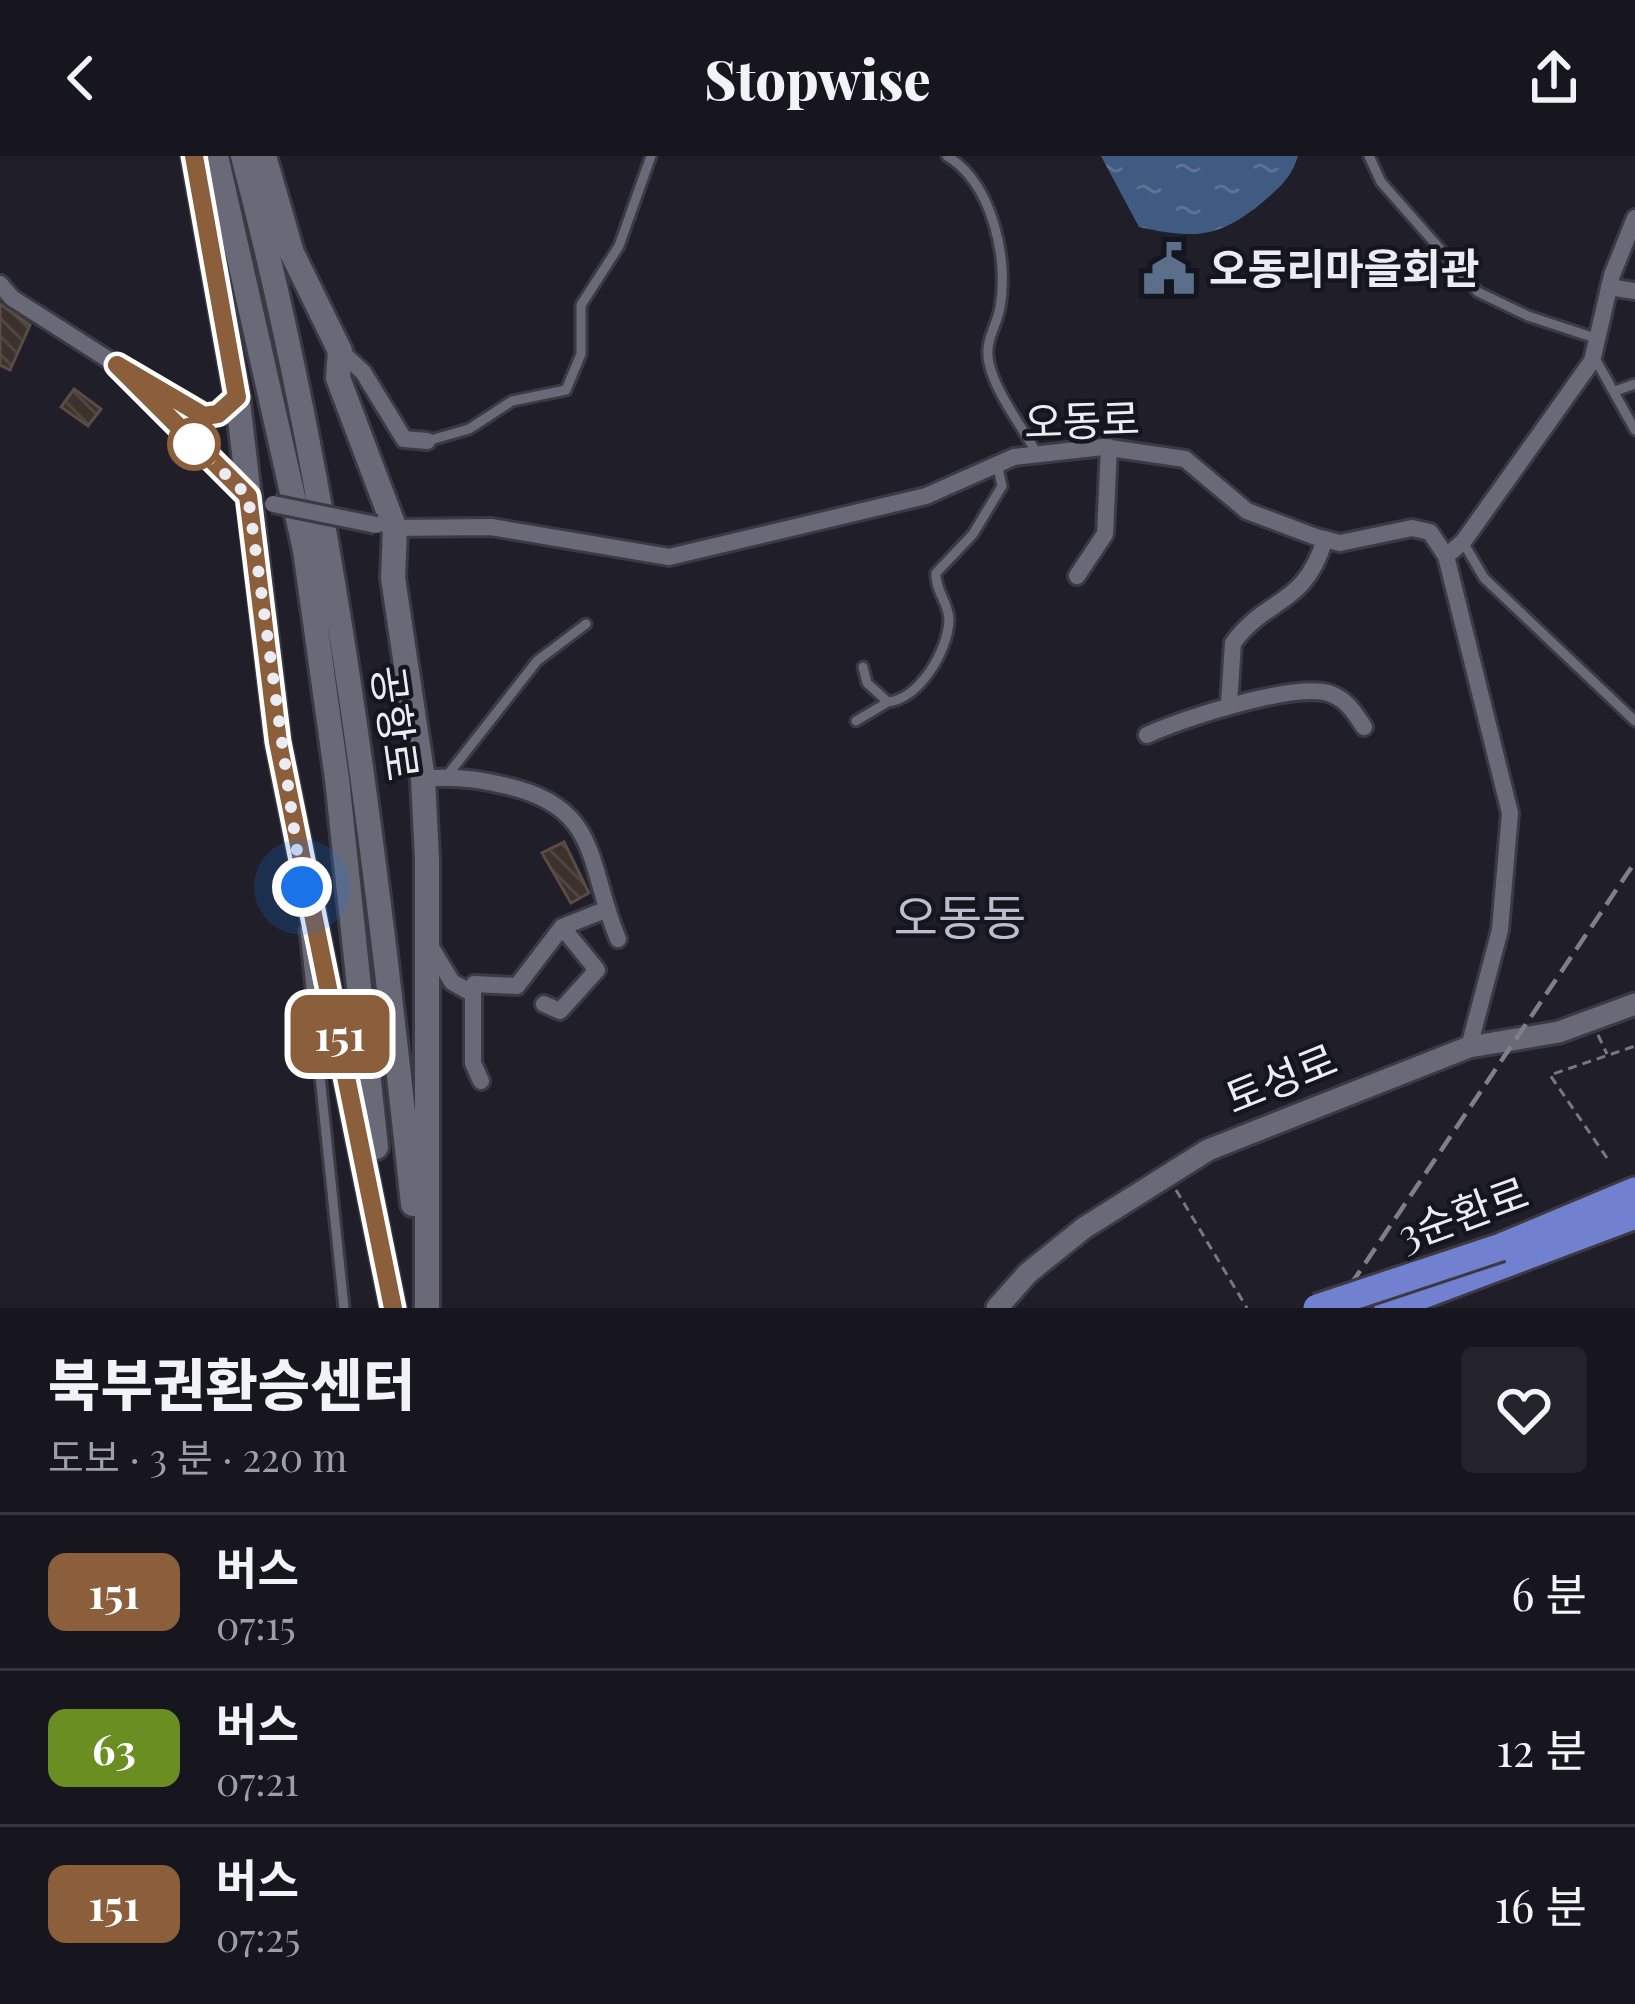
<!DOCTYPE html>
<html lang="ko">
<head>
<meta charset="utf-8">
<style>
	:root { --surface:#17161f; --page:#24232c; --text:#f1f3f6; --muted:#9e9fa4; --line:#36353d }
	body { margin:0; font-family:"Playfair Display","Noto Sans KR",serif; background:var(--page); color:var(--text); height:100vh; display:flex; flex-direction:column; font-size:45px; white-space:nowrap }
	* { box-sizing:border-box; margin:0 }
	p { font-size:39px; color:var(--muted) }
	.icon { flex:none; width:66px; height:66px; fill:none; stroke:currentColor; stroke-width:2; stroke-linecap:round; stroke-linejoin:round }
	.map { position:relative; height:1152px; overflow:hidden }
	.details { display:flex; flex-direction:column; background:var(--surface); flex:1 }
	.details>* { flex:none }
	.badge { padding:0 24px; border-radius:18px; font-size:42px; line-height:78px }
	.you { position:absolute; width:60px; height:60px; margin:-30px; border:9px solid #fff; border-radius:50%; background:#1a73e8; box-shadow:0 0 0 18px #1a73e833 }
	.map>.badge { position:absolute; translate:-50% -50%; box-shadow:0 0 0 6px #fff }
	.round { display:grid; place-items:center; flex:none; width:126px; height:126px; border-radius:12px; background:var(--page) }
	.overview { display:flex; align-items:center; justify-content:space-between; height:204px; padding:0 48px }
	h1 { font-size:57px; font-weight:800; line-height:90px }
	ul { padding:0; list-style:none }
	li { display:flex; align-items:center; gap:36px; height:156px; padding:0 48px; border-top:3px solid var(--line) }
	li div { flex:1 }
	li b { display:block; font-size:45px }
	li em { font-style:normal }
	li .badge { min-width:132px; font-weight:700; text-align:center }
	header { display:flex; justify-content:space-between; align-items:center; height:156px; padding:0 48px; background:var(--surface); font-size:54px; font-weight:800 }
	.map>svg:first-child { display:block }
	.water { fill:url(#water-ripples) }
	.building { fill:url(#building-back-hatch); stroke:#594c45; stroke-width:3 }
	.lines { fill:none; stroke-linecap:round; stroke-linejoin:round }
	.service-casing { stroke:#3b3a44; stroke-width:15 }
	.minor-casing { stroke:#3b3a44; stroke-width:22 }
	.tertiary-casing { stroke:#3b3a44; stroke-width:27 }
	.secondary-casing { stroke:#3b3a44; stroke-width:30 }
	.trunk-casing { stroke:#3b3a44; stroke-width:33 }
	.path { stroke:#787882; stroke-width:3; stroke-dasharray:9 6; stroke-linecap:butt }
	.service { stroke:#696977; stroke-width:9 }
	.minor { stroke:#696977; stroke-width:16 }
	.tertiary { stroke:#696977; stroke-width:21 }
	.secondary { stroke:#696977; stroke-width:24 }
	.trunk { stroke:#7280d0; stroke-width:27 }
	.rail { stroke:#7f7f88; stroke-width:4.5; stroke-dasharray:18 9; stroke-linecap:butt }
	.minor-bridge-casing { stroke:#3b3a44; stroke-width:22; stroke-linecap:butt }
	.trunk-bridge-casing { stroke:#3b3a44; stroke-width:33; stroke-linecap:butt }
	.minor-bridge { stroke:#696977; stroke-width:16 }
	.trunk-bridge { stroke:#7280d0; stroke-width:27 }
	.line-casing { stroke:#fff; stroke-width:27 }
	.line { stroke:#8b5e3c; stroke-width:18 }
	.walk { stroke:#ebebf3; stroke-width:12; stroke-dasharray:0 21.6 }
	.stop-dot { fill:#fff; stroke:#8b5e3c; stroke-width:6 }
	.labels { text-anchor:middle; stroke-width:9; stroke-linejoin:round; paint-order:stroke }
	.poi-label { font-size:42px; font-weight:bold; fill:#ebebf3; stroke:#15151f; text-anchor:start }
	.street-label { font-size:42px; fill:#ebebf3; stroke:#15151f }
	.quarter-label { font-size:48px; fill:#bebdcc; stroke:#15151f }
</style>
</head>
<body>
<header><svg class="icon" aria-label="back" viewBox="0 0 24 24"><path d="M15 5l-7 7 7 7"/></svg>Stopwise<svg class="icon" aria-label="share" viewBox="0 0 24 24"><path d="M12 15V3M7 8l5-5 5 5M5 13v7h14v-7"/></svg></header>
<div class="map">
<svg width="1635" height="1152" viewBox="0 0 1635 1152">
	<defs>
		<pattern id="water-ripples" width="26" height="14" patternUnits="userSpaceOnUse" patternTransform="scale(3)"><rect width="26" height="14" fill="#405b82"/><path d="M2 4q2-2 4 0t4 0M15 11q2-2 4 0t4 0" fill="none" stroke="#5c7394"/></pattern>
		<pattern id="building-back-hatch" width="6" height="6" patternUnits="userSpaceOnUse" patternTransform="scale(3)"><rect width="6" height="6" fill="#3d312b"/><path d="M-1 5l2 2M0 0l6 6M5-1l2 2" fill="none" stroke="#504540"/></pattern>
	</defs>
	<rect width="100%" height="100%" fill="#1f1e29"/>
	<path class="water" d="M 1101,0 L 1298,0 C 1291,22 1281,30 1264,45 C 1218,83 1196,83 1139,71 Z"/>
	<path class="building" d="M 0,148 L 30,169 L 10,214 L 0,209 Z
		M 74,233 L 101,253 L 88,270 L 61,251 Z
		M 564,686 L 589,737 L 571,747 L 542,697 Z"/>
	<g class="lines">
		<g class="service-casing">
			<path id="service" d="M 947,0 C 992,27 1009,102 1000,152 C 996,172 984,185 989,207 C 996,238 1022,270 1037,298
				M 1369,0 L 1381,26 L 1478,136 L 1528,160 L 1598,183
				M 1593,199 L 1635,274
				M 140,224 C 169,242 203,278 233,245
				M 1615,235 L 1635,228
				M 427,285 L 469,273 L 512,245 L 566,234 L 581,198 L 581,149 L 619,90 L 651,0
				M 1463,386 L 1484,422 L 1635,565
				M 863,511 L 867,527 L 888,546 C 919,543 948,495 949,464 C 949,447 935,435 936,417 L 973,378 L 1002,330 L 997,307
				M 856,565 L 888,546
				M 446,621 L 537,505 L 586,468
				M 305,774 L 344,1152"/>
		</g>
		<g class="minor-casing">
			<path id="minor" d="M 0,128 L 12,142 L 117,209 L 249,341
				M 1609,131 L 1635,135
				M 340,195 L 363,216 L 404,283 L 427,285
				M 389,372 L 491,371 L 669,401 L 926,340 L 1014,301 L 1103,291 L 1185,303 L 1247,355 L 1316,381 L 1340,387 L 1412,372 L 1430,376 L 1446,400 L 1510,657 L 1500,774 L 1469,891
				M 1446,400 L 1463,386 L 1592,205 L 1612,119 L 1635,62
				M 1077,420 L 1105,378 L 1109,291
				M 1229,548 L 1233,487 C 1267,440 1304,452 1325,383
				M 1147,579 C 1181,563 1297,525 1331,538 C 1347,544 1355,557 1364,571
				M 423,623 C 451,620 479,623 507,630 C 601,651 587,709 618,783
				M 428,786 L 452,826 L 473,838 L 474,828 L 517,830 L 562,771 L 605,754
				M 473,838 L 473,907 L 481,925
				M 544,848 L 560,855 L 597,814 L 562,771"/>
		</g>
		<g class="tertiary-casing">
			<path id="tertiary" d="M 997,1152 L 1028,1117 L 1084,1072 L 1208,994 L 1469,891 L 1559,876 L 1635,848"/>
		</g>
		<g class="secondary-casing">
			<path id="secondary" d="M 194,0 L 238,246 L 278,586 L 393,1152
				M 216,0 L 305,394 L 337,623 L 376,991
				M 243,0 C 334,344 375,695 413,1048
				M 264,0 L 292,97 L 340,195 L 338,222 L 395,373 L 393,422 L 423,623 L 427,703 L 427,1152"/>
		</g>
		<g class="trunk-casing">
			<path id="trunk" d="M 1501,1091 L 1635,1035
				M 1388,1152 L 1635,1059"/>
		</g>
		<path class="path" d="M 1598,879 L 1607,898
			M 1607,1002 L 1550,919 L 1635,890
			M 1176,1034 L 1247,1152"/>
		<use href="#service" class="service"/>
		<use href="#minor" class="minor"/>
		<use href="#tertiary" class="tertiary"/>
		<use href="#secondary" class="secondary"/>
		<use href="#trunk" class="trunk"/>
		<path class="rail" d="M 1335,1152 L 1635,706"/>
		<g class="minor-bridge-casing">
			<path id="minor-bridge" d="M 273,348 L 376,369"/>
		</g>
		<g class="trunk-bridge-casing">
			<path id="trunk-bridge" d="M 1317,1152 L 1501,1091"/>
		</g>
		<use href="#minor-bridge" class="minor-bridge"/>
		<use href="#trunk-bridge" class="trunk-bridge"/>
	</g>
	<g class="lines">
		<g class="line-casing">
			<path id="line" d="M 194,0 L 237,241 L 218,258 L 204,260 L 117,209 L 248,340 L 278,586 L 393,1152"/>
		</g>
		<use href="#line" class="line"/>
		<path class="walk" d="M 194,288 L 248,340 L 302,731"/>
	</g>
	<defs>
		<g id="civic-bare" transform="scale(4.14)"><path d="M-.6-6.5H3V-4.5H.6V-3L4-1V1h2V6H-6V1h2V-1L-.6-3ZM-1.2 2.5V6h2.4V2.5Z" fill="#5c6f8a" stroke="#15151f" stroke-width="2.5" paint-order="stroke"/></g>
	</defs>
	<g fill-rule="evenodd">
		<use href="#civic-bare" x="1169" y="113"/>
	</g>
	<circle class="stop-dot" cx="194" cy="288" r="24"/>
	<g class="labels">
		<g class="poi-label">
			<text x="1209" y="128">오동리마을회관</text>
		</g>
		<g class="street-label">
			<text transform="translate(1082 265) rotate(-2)" y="15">오동로</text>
			<text transform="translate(395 567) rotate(82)" y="15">공항로</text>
			<text transform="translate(1281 923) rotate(-22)" y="15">토성로</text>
			<text transform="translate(1463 1058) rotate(-20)" y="15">3순환로</text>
		</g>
		<g class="quarter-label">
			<text x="960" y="779">오동동</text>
		</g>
	</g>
</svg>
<div class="you" style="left:302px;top:731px"></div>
<b class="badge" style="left:340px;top:878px;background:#8b5e3c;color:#fff">151</b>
</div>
<section class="details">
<div class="overview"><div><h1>북부권환승센터</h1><p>도보 · 3 분 · 220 m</p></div><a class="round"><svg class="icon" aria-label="heart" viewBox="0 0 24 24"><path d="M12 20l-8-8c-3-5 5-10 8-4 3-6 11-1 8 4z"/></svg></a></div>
<ul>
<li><span class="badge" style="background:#8b5e3c;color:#fff">151</span><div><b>버스</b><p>07:15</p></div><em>6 분</em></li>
<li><span class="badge" style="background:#6b8e23;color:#fff">63</span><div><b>버스</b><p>07:21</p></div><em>12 분</em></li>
<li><span class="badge" style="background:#8b5e3c;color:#fff">151</span><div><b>버스</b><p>07:25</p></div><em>16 분</em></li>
</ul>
</section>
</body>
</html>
